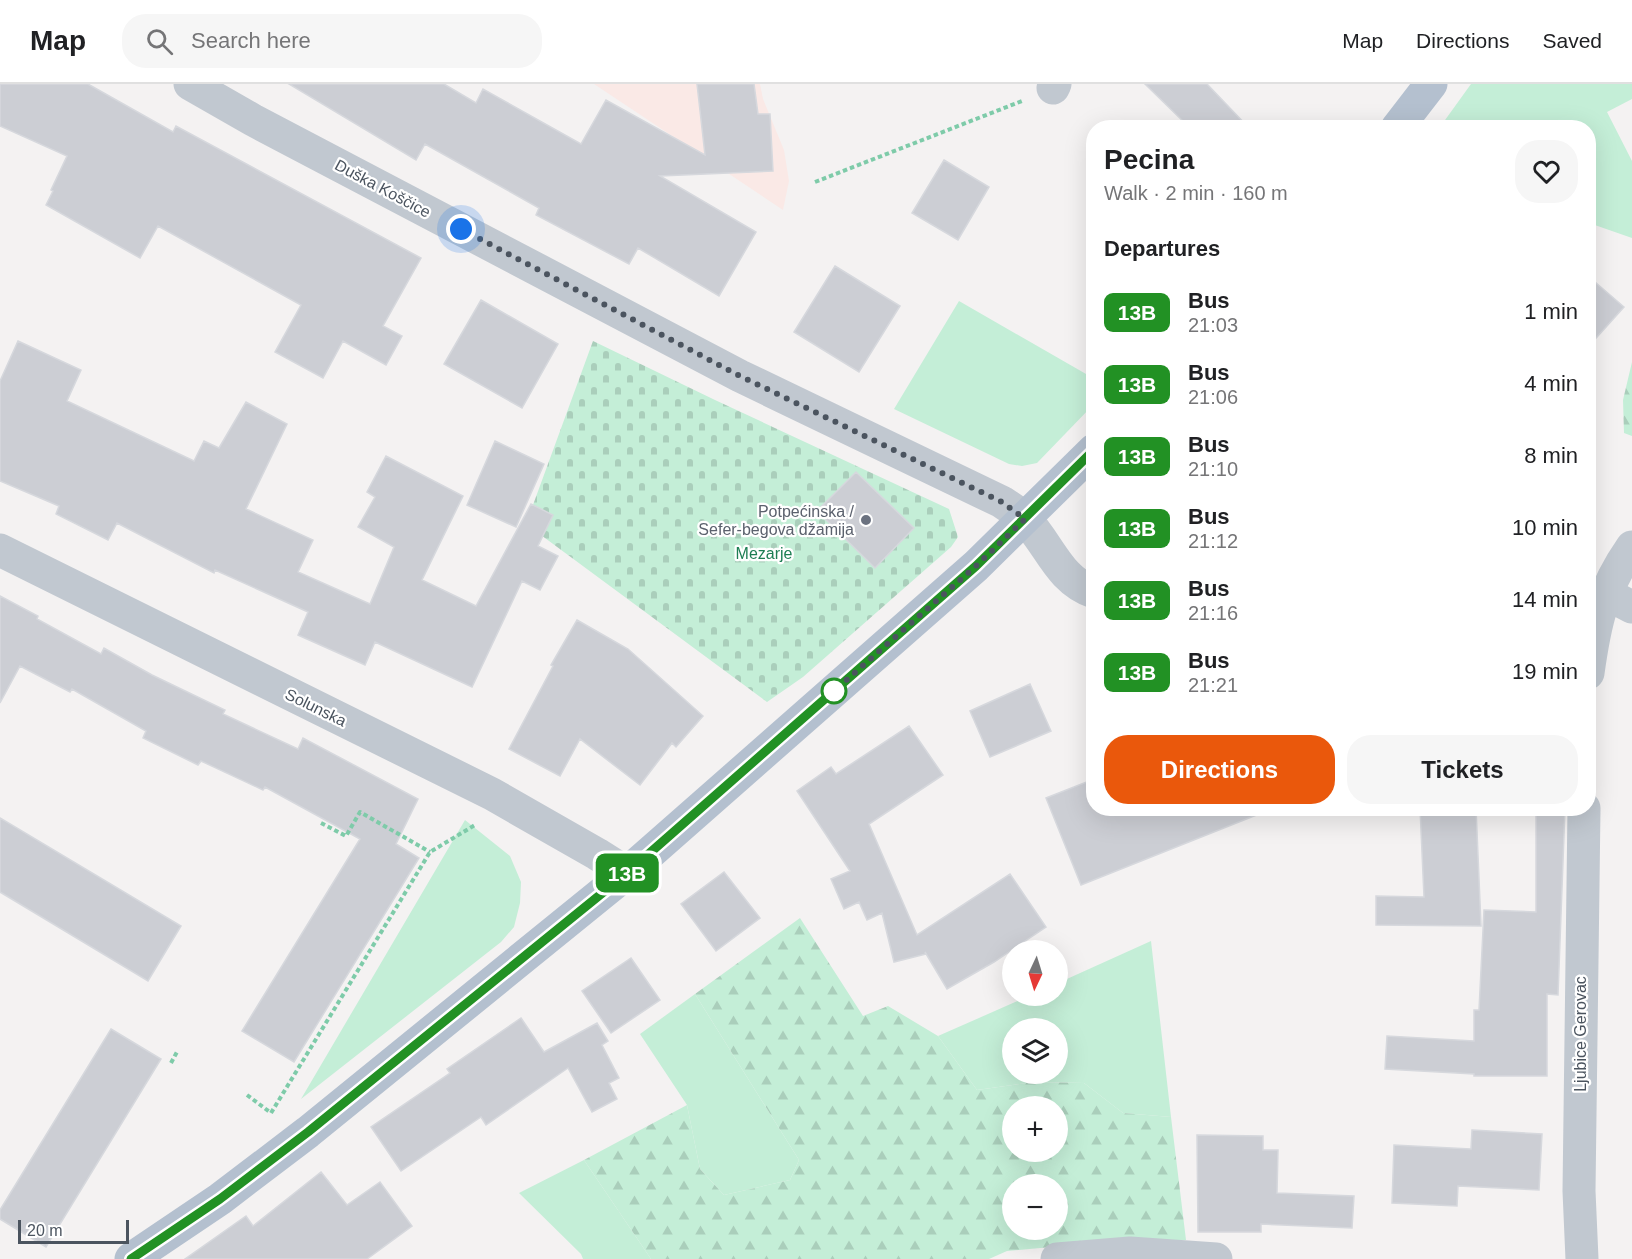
<!DOCTYPE html>
<html lang="en">
<head>
<meta charset="utf-8">
<style>
	:root { --surface:#fff; --page:#f6f6f6; --text:#202124; --muted:#757577; --line:#e0e0e0; --accent:#ea580c }
	body { margin:0; font-family:Helvetica,sans-serif; background:var(--page); color:var(--text); height:100vh; display:flex; flex-direction:column; font-size:22px; white-space:nowrap }
	* { box-sizing:border-box; margin:0 }
	p { font-size:20px; color:var(--muted) }
	.icon { flex:none; width:33px; height:33px; fill:none; stroke:currentColor; stroke-width:2; stroke-linecap:round; stroke-linejoin:round }
	.map { position:relative; flex:1; overflow:hidden }
	.panel { position:absolute; left:1086px; top:36px; width:510px; height:696px; display:flex; flex-direction:column; background:var(--surface); border-radius:24px; box-shadow:0 6px 24px #0002 }
	.panel>* { flex:none }
	.badge { padding:0 12px; border-radius:9px; font-size:21px; line-height:39px }
	.needle { width:39px; rotate:184deg }
	.buttons { position:absolute; left:1002px; top:856px; display:grid; gap:12px }
	.buttons a { display:grid; place-items:center; width:66px; height:66px; border-radius:50%; background:var(--surface); box-shadow:0 6px 24px #0002; font-size:30px }
	.scale { position:absolute; left:18px; bottom:15px; width:111px; box-sizing:border-box; padding-left:6px; border:3px solid #4b545f; border-top:0; font-size:16px; line-height:21px; white-space:nowrap; color:#4b545f; -webkit-text-stroke:4px #fff; paint-order:stroke }
	.you { position:absolute; width:30px; height:30px; margin:-15px; border:4px solid #fff; border-radius:50%; background:#1a73e8; box-shadow:0 0 0 9px #1a73e833 }
	.map>.badge { position:absolute; translate:-50% -50%; box-shadow:0 0 0 3px #fff }
	h2 { padding:0 18px; font-size:22px; line-height:54px }
	.round { display:grid; place-items:center; flex:none; width:63px; height:63px; border-radius:24px; background:var(--page) }
	.overview { display:flex; align-items:center; justify-content:space-between; height:102px; padding:0 18px }
	h1 { font-size:28px; font-weight:700; line-height:45px }
	.button { display:flex; gap:12px; margin-top:auto; padding:12px 18px }
	.button a { flex:1; height:69px; border-radius:24px; background:var(--accent); color:#fff; font-size:24px; font-weight:700; line-height:69px; text-align:center }
	.button a+a { background:var(--page); color:var(--text) }
	ul { padding:0; list-style:none }
	li { display:flex; align-items:center; gap:18px; height:72px; padding:0 18px }
	li div { flex:1 }
	li b { display:block; font-size:22px }
	li em { font-style:normal }
	li .badge { min-width:66px; font-weight:700; text-align:center }
	header { display:flex; align-items:center; gap:36px; box-sizing:border-box; height:84px; padding:0 30px; background:var(--surface); border-bottom:2px solid var(--line) }
	header strong { font-size:28px }
	nav { display:flex; gap:33px; margin-inline-start:auto; font-size:21px }
	.search { width:420px; height:54px; background:var(--page); display:flex; align-items:center; gap:15px; box-sizing:border-box; padding:0 21px; border-radius:24px; color:var(--muted); font-size:22px }
	.map>svg:first-child { display:block }
	.medical { fill:#fae9e6 }
	.grass { fill:#c4eed7; fill-rule:evenodd }
	.forest { fill:url(#forest-firs); fill-rule:evenodd }
	.cemetery { fill:url(#cemetery-stones) }
	.building { fill:#ccced4; stroke:#d6d8dd; stroke-width:1.5 }
	.lines { fill:none; stroke-linecap:round; stroke-linejoin:round }
	.path { stroke:#7ecba9; stroke-width:4; stroke-dasharray:4.5 3; stroke-linecap:butt }
	.minor { stroke:#c1c8d0; stroke-width:33 }
	.tertiary { stroke:#c1c8d0; stroke-width:33 }
	.primary { stroke:#b4c0cf; stroke-width:33 }
	.line-casing { stroke:#fff; stroke-width:14 }
	.line { stroke:#229124; stroke-width:9 }
	.walk { stroke:#4b545f; stroke-width:6; stroke-dasharray:0 10.8 }
	.worship-dot { fill:#6b7280; stroke:#fff; stroke-width:2 }
	.stop-dot { fill:#fff; stroke:#229124; stroke-width:3 }
	.labels { text-anchor:middle; stroke-width:4.5; stroke-linejoin:round; paint-order:stroke }
	.street-label { font-size:16px; fill:#4b545f; stroke:#fff }
	.worship-label { font-size:16px; fill:#5b616d; stroke:#fff; text-anchor:end }
	.park-label { font-size:16px; fill:#1d7e53; stroke:#fff }
</style>
</head>
<body>
<header>
<strong>Map</strong>
<div class="search"><svg class="icon" aria-label="search" viewBox="0 0 24 24"><circle cx="10" cy="10" r="6"/><path d="M15 15l6 6"/></svg>Search here</div>
<nav><a>Map</a><a>Directions</a><a>Saved</a></nav>
</header>
<div class="map">
<svg width="1632" height="1175" viewBox="0 0 1632 1175">
	<defs>
		<pattern id="forest-firs" width="22" height="20" patternUnits="userSpaceOnUse" patternTransform="scale(1.5)"><rect width="22" height="20" fill="#c4eed7"/><path d="M5 1l3.5 6h-7zM16 11l3.5 6h-7z" fill="#aacebb"/></pattern>
		<pattern id="cemetery-stones" width="16" height="16" patternUnits="userSpaceOnUse" patternTransform="scale(1.5)"><rect width="16" height="16" fill="#c4eed7"/><path d="M2 7V4a2 2 0 0 1 4 0v3zM10 15v-3a2 2 0 0 1 4 0v3z" fill="#aacebb"/></pattern>
	</defs>
	<rect width="100%" height="100%" fill="#f4f2f2"/>
	<path class="medical" d="M 594,0 L 760,0 L 763,15 L 784,66 L 789,97 L 783,126 Z"/>
	<path class="grass" d="M 1471,0 L 1632,0 L 1632,15 L 1607,28 L 1632,77 L 1632,154 L 1589,139 L 1588,44 L 1440,43 Z
		M 959,217 L 1093,294 L 1093,321 L 1037,379 L 1022,382 L 1009,380 L 894,325 Z
		M 465,736 L 510,772 L 521,798 L 520,819 L 514,843 L 501,858 L 301,1015 Z
		M 1151,857 L 1171,1033 L 1123,1029 L 1084,999 L 1034,998 L 977,1006 L 938,952 L 1029,912 L 1058,912 L 1058,899 ZM 1012,945 L 1058,945 L 1058,990 L 1012,990 Z
		M 695,910 L 799,1076 L 790,1096 L 724,1111 L 700,1085 L 687,1021 L 640,950 Z
		M 584,1076 L 651,1175 L 583,1175 L 581,1170 L 519,1109 Z"/>
	<path class="forest" d="M 1632,278 L 1632,352 L 1624,349 L 1623,316 Z
		M 800,834 L 863,932 L 888,922 L 938,952 L 977,1006 L 1034,998 L 1084,999 L 1123,1029 L 1171,1033 L 1186,1156 L 1095,1159 L 1007,1167 L 989,1175 L 651,1175 L 584,1076 L 687,1021 L 700,1085 L 724,1111 L 790,1096 L 799,1076 L 695,910 ZM 1012,1023 L 1058,1023 L 1058,1068 L 1012,1068 ZM 1012,1101 L 1058,1101 L 1058,1146 L 1012,1146 Z"/>
	<path class="cemetery" d="M 593,257 L 715,316 L 949,425 L 958,453 L 951,463 L 803,593 L 767,618 L 526,440 Z"/>
	<path class="building" d="M 0,0 L 88,0 L 173,48 L 176,42 L 421,174 L 383,242 L 402,252 L 386,281 L 343,257 L 323,294 L 275,268 L 301,221 L 158,142 L 140,174 L 46,121 L 53,107 L 51,106 L 67,72 L 0,42 Z
		M 289,0 L 444,0 L 476,19 L 483,5 L 581,60 L 606,16 L 705,71 L 697,0 L 754,0 L 758,30 L 770,30 L 773,87 L 660,92 L 756,148 L 719,212 L 638,164 L 629,180 L 536,131 L 539,124 L 425,60 L 416,76 Z
		M 1145,0 L 1207,0 L 1249,44 L 1190,44 Z
		M 944,76 L 989,103 L 958,156 L 912,129 Z
		M 835,182 L 900,222 L 859,288 L 794,248 Z
		M 1588,192 L 1624,223 L 1588,263 Z
		M 481,216 L 558,260 L 522,324 L 444,280 Z
		M 18,257 L 81,286 L 67,317 L 194,377 L 204,357 L 219,364 L 246,318 L 287,340 L 246,425 L 313,456 L 298,488 L 370,520 L 394,463 L 358,443 L 375,413 L 367,408 L 386,372 L 463,412 L 422,496 L 476,522 L 531,420 L 553,431 L 538,462 L 558,472 L 540,506 L 522,497 L 472,603 L 375,558 L 365,581 L 298,551 L 308,528 L 215,486 L 214,489 L 117,439 L 108,456 L 56,430 L 59,422 L 0,397 L 0,297 Z
		M 495,357 L 544,380 L 516,443 L 467,421 Z
		M 856,388 L 914,444 L 875,484 L 817,427 Z
		M 0,512 L 38,532 L 37,535 L 101,570 L 104,564 L 152,591 L 225,626 L 223,630 L 298,665 L 303,654 L 418,715 L 396,760 L 419,774 L 294,978 L 242,947 L 360,755 L 265,703 L 263,706 L 201,677 L 198,681 L 143,654 L 146,647 L 72,605 L 70,608 L 20,582 L 0,619 Z
		M 577,536 L 628,565 L 703,632 L 676,663 L 672,659 L 640,701 L 580,655 L 560,692 L 509,665 L 553,582 L 551,581 Z
		M 1030,600 L 1051,647 L 990,673 L 970,627 Z
		M 909,642 L 943,691 L 869,740 L 917,851 L 1010,790 L 1046,843 L 994,878 L 947,905 L 925,868 L 926,870 L 894,878 L 882,829 L 867,836 L 859,818 L 844,825 L 831,795 L 850,787 L 797,707 L 831,683 L 836,690 Z
		M 1094,695 L 1094,724 L 1269,726 L 1081,801 L 1046,714 Z
		M 1420,724 L 1476,724 L 1481,842 L 1376,841 L 1376,812 L 1424,813 Z
		M 1536,724 L 1565,724 L 1558,911 L 1547,910 L 1547,992 L 1474,992 L 1474,990 L 1385,985 L 1387,952 L 1474,957 L 1474,926 L 1479,926 L 1484,826 L 1536,828 Z
		M 0,734 L 181,842 L 148,897 L 0,808 Z
		M 724,788 L 760,834 L 716,867 L 681,820 Z
		M 631,874 L 660,916 L 611,949 L 582,907 Z
		M 521,934 L 544,968 L 597,939 L 608,957 L 602,961 L 619,994 L 609,999 L 617,1015 L 592,1028 L 568,984 L 486,1041 L 481,1033 L 401,1087 L 371,1043 L 450,989 L 447,985 Z
		M 111,945 L 161,975 L 46,1163 L 0,1135 L 0,1126 Z
		M 1472,1046 L 1542,1050 L 1539,1106 L 1458,1102 L 1457,1122 L 1392,1119 L 1394,1061 L 1471,1065 Z
		M 1197,1051 L 1263,1052 L 1263,1066 L 1278,1066 L 1277,1109 L 1354,1112 L 1352,1144 L 1261,1140 L 1261,1148 L 1198,1148 Z
		M 321,1088 L 347,1121 L 380,1098 L 412,1142 L 367,1175 L 185,1175 L 246,1132 L 253,1142 Z"/>
	<g class="lines">
		<path class="path" d="M 815,98 L 1022,17
			M 321,739 L 346,752 L 360,728 L 430,768
			M 171,979 L 178,966
			M 247,1011 L 271,1029 L 430,768 L 475,741"/>
		<path class="minor" d="M 190,0 L 253,36 L 740,292 L 1002,418 C 1009,423 1018,428 1024,434 C 1049,459 1058,496 1094,508
			M 1053,4 L 1055,0
			M 1588,509 L 1605,509 L 1632,523
			M 1588,589 C 1595,538 1602,506 1632,463
			M 1057,1175 L 1130,1169 L 1216,1175
			M 1582,1175 L 1579,1107 L 1584,724"/>
		<path class="tertiary" d="M 0,466 L 492,710 L 597,770 L 627,789"/>
		<path class="primary" d="M 1397,44 L 1431,0
			M 131,1175 L 220,1115 L 308,1048 L 627,789 L 976,482 L 1094,366"/>
	</g>
	<g class="lines">
		<g class="line-casing">
			<path id="line" d="M 131,1175 L 220,1115 L 308,1048 L 627,789 L 976,482 L 1094,366"/>
		</g>
		<use href="#line" class="line"/>
		<path class="walk" d="M 461,145 L 740,292 L 1002,418 L 1025,435 L 976,482 L 834,607"/>
	</g>
	<circle class="worship-dot" cx="866" cy="436" r="6"/>
	<circle class="stop-dot" cx="834" cy="607" r="12"/>
	<g class="labels">
		<g class="street-label">
			<text transform="translate(383 104) rotate(28)" y="6">Duška Koščice</text>
			<text transform="translate(316 623) rotate(26)" y="6">Solunska</text>
			<text transform="translate(1580 950) rotate(-90)" y="6">Ljubice Gerovac</text>
		</g>
		<g class="worship-label">
			<text x="854" y="433">Potpećinska /<tspan x="854" dy="18">Sefer-begova džamija</tspan></text>
		</g>
		<g class="park-label">
			<text x="764" y="475">Mezarje</text>
		</g>
	</g>
</svg>
<div class="buttons">
<a><svg class="needle" viewBox="-14 -14 28 28"><path d="M0-13l5 13h-10z" fill="#e53935"/><path d="M0 13l5-13h-10z" fill="#757577"/></svg></a>
<a><svg class="icon" aria-label="layers" viewBox="0 0 24 24"><path d="M12 4l9 5-9 5-9-5zM3 14l9 5 9-5"/></svg></a>
<a>+</a>
<a>−</a>
</div>
<div class="scale">20 m</div>
<div class="you" style="left:461px;top:145px"></div>
<b class="badge" style="left:627px;top:789px;background:#229124;color:#fff">13B</b>
<section class="panel">
<div class="overview"><div><h1>Pecina</h1><p>Walk · 2 min · 160 m</p></div><a class="round"><svg class="icon" aria-label="heart" viewBox="0 0 24 24"><path d="M12 20l-8-8c-3-5 5-10 8-4 3-6 11-1 8 4z"/></svg></a></div>
<h2>Departures</h2>
<ul>
<li><span class="badge" style="background:#229124;color:#fff">13B</span><div><b>Bus</b><p>21:03</p></div><em>1 min</em></li>
<li><span class="badge" style="background:#229124;color:#fff">13B</span><div><b>Bus</b><p>21:06</p></div><em>4 min</em></li>
<li><span class="badge" style="background:#229124;color:#fff">13B</span><div><b>Bus</b><p>21:10</p></div><em>8 min</em></li>
<li><span class="badge" style="background:#229124;color:#fff">13B</span><div><b>Bus</b><p>21:12</p></div><em>10 min</em></li>
<li><span class="badge" style="background:#229124;color:#fff">13B</span><div><b>Bus</b><p>21:16</p></div><em>14 min</em></li>
<li><span class="badge" style="background:#229124;color:#fff">13B</span><div><b>Bus</b><p>21:21</p></div><em>19 min</em></li>
</ul>
<div class="button"><a>Directions</a><a>Tickets</a></div>
</section>
</div>
</body>
</html>
